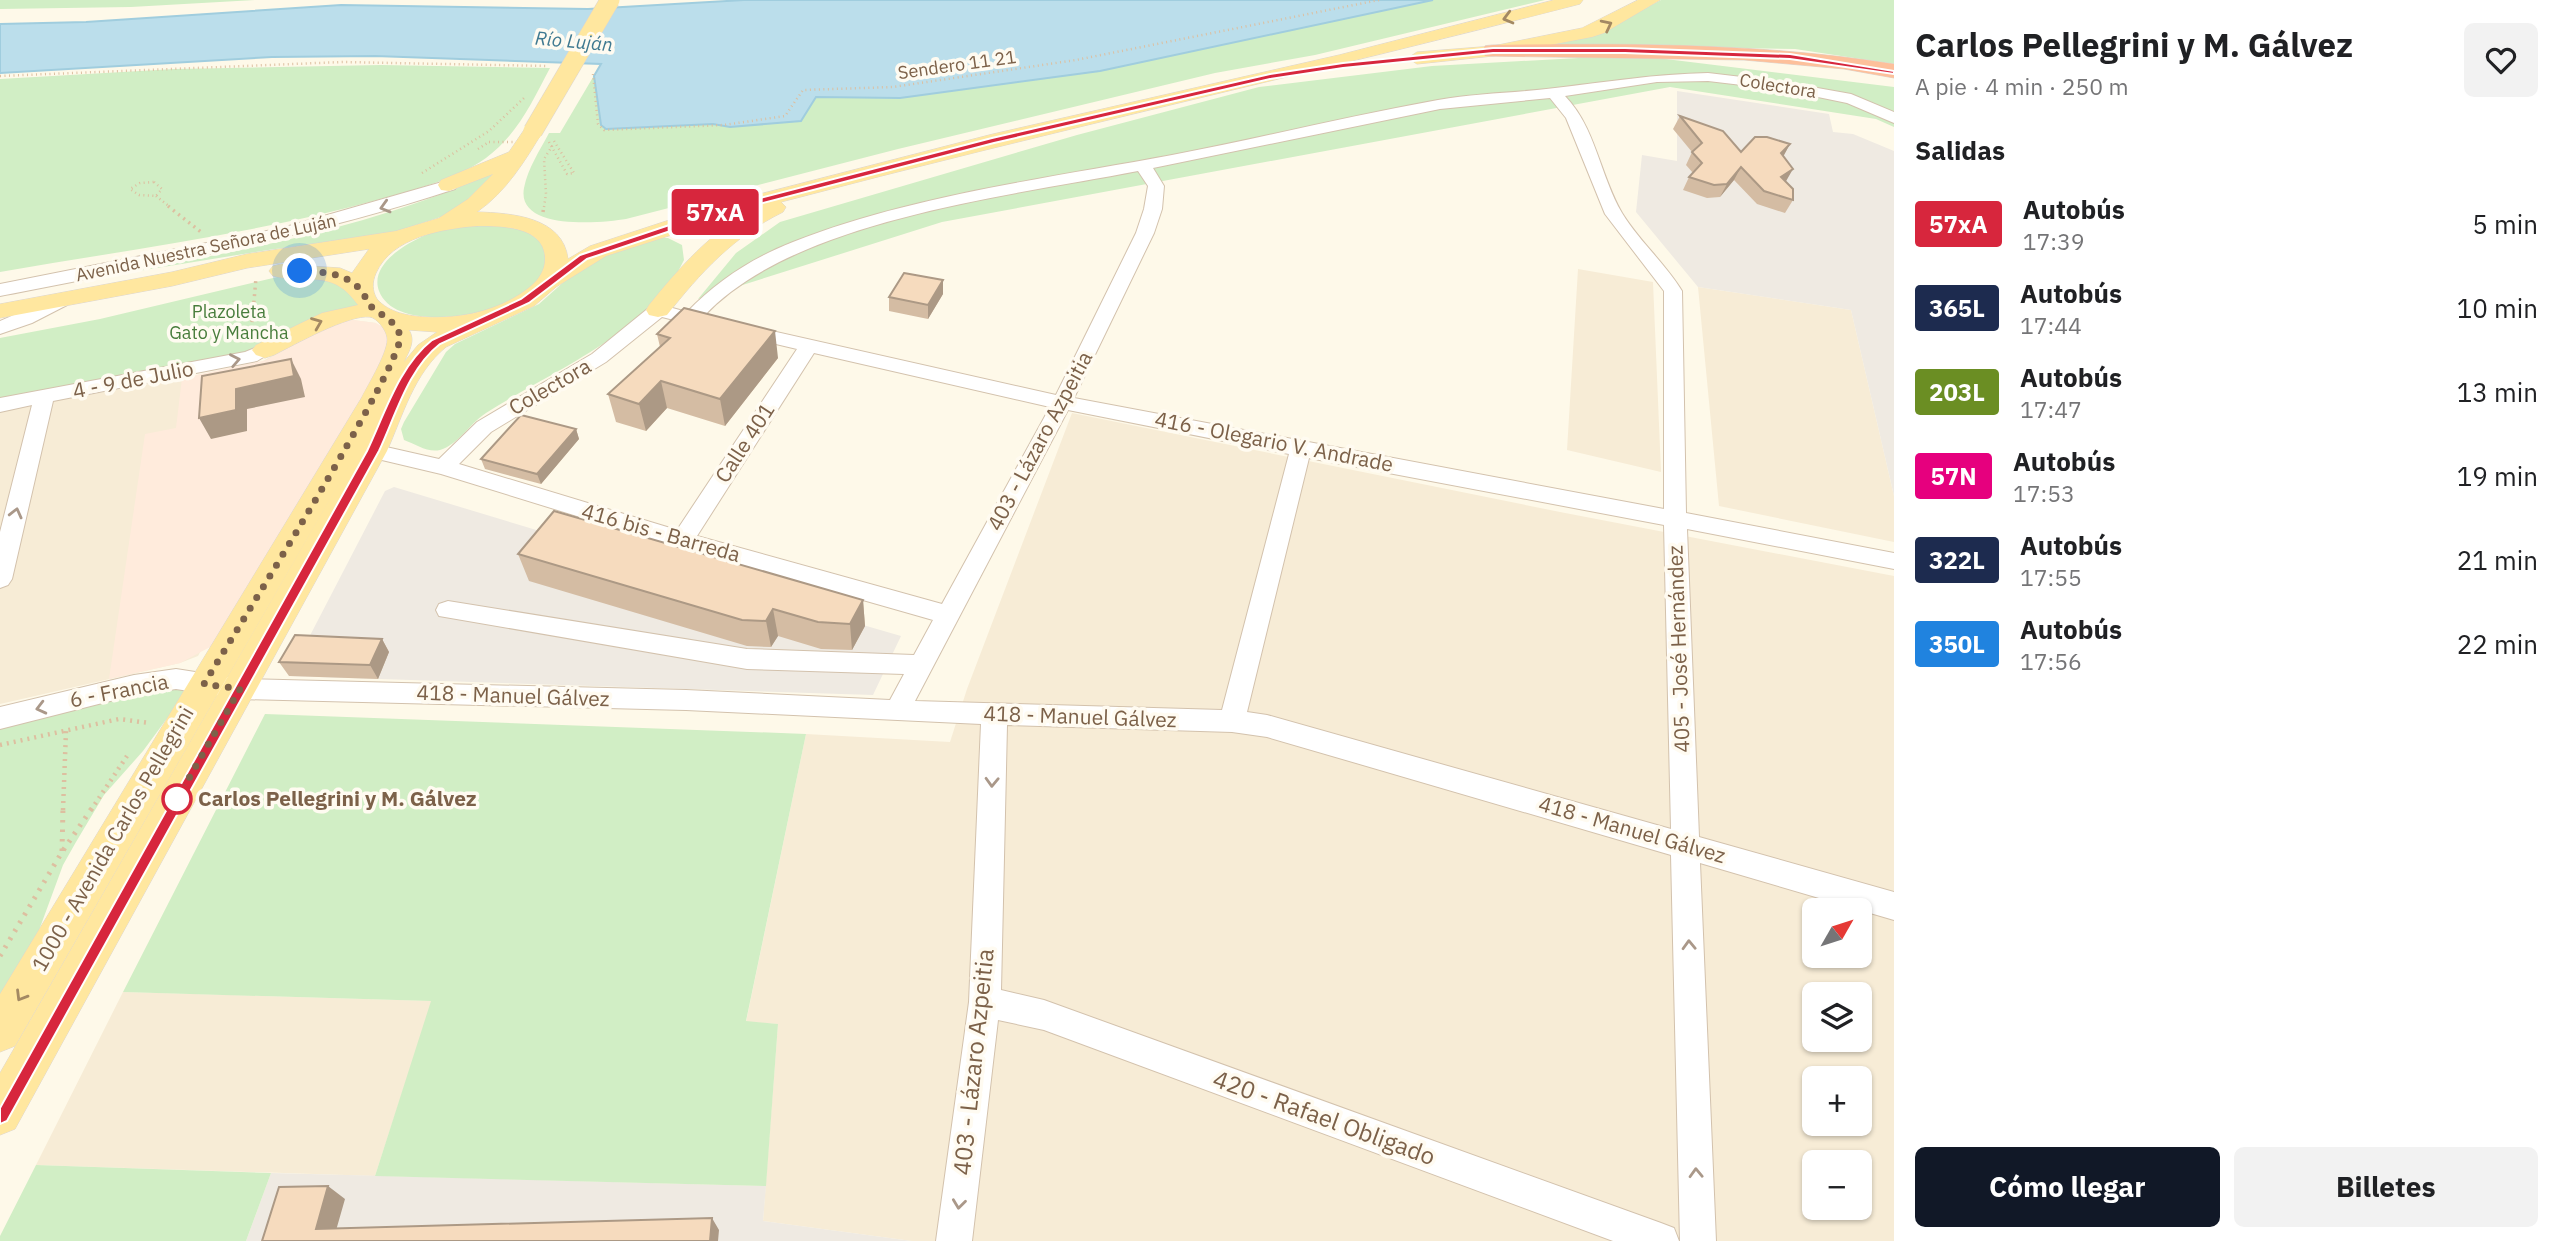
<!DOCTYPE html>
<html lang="es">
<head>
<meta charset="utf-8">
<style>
	:root { --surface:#fff; --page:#f2f2f2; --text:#202124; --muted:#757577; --accent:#111827 }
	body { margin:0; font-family:"IBM Plex Sans",sans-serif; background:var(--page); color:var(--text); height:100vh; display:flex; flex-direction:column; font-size:26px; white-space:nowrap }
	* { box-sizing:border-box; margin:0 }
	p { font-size:23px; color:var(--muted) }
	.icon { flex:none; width:38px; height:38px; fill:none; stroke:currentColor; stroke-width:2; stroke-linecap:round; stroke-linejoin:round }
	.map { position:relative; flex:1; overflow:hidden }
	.panel { display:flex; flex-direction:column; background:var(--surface); width:665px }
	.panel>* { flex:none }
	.badge { padding:0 14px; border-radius:5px; font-size:24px; line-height:46px }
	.needle { width:46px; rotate:51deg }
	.buttons { position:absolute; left:1802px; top:898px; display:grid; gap:14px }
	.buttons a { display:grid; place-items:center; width:70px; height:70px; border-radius:10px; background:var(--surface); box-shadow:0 2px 5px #0004; font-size:35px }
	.you { position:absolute; width:35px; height:35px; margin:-18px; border:5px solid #fff; border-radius:50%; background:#1a73e8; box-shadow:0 0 0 10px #1a73e833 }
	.map>.badge { position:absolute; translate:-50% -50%; box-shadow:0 0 0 4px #fff }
	h2 { padding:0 21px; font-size:26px; line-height:63px }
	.round { display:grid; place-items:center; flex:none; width:74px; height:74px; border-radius:10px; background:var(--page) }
	.headline { display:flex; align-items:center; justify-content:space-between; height:119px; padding:0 21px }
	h1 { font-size:33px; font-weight:800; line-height:52px }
	.cta { display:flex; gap:14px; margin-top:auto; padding:14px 21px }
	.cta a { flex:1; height:80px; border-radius:10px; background:var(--accent); color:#fff; font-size:28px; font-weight:800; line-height:80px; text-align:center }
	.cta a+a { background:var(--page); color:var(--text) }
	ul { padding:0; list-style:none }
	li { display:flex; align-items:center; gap:21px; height:84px; padding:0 21px }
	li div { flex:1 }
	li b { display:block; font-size:26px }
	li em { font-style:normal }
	li .badge { min-width:77px; font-weight:700; text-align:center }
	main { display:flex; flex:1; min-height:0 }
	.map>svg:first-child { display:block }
	.residential { fill:#f7ecd6; fill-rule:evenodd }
	.commercial { fill:#ffebdc }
	.industrial { fill:#efeae2 }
	.green { fill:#d1eec5 }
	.water { fill:#bbdeeb; stroke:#a0cdde; stroke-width:2 }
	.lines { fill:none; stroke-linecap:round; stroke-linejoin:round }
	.minor-casing { stroke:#d3c2ad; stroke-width:2 }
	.major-casing { stroke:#ddd6d0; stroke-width:1 }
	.highway-casing { stroke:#ddd6d0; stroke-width:1 }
	.path-far3 { stroke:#ddbfa0; stroke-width:2.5; stroke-dasharray:1 3.5; stroke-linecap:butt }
	.path-far2 { stroke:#ddbfa0; stroke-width:3.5; stroke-dasharray:2 4.5; stroke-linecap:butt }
	.path-far1 { stroke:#ddbfa0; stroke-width:4.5; stroke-dasharray:2 5; stroke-linecap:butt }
	.path { stroke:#ddbfa0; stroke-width:5; stroke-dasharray:2.5 7; stroke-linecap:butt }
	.minor { fill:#fff; fill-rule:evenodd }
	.major { fill:#ffe79f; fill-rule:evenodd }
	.highway { fill:#fdc09b; fill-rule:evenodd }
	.major-bridge-casing { stroke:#ddd6d0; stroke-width:20; stroke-linecap:butt }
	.path-bridge { stroke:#ddbfa0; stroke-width:2.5; stroke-dasharray:1 3.5; stroke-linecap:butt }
	.major-bridge { stroke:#ffe79f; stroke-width:19 }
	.wall { fill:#d4bca3 }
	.shaded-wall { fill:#ac9985 }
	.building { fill:#f6dbbe; stroke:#ac9985; stroke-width:2 }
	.oneway { stroke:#a38963 }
	.oneway2 { stroke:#aa9889 }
	.line { fill:#d7263d; stroke:#fff; stroke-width:2 }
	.walk { stroke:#7c6149; stroke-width:7; stroke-dasharray:0 12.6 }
	.stop-dot { fill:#fff; stroke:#d7263d; stroke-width:3.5 }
	.labels { text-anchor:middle; stroke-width:7; stroke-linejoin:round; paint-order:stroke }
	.far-street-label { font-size:18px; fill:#7c6149; stroke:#fffbf1 }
	.far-park-label { font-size:18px; fill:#487d3c; stroke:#fffbf1 }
	.far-water-label { font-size:19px; font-style:italic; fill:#407a91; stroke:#fffbf1 }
	.street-label { font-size:21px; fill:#7c6149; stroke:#fffbf1 }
	.stop-label { font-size:21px; font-weight:bold; fill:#7c6149; stroke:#fffbf1; text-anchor:start }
	.near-street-label { font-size:24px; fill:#7c6149; stroke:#fffbf1 }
</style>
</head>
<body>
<main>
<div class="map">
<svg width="1894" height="1241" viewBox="0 0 1894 1241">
	<rect width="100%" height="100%" fill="#fef9e9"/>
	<path class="residential" d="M 1578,269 L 1653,282 L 1661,472 L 1567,450 Z
		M 1698,287 L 1851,310 L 1894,496 L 1894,542 L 1719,506 Z
		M 353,320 L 376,323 L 198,656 L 180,663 L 0,704 L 0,411 L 258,364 L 311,333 Z
		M 1072,413 L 1560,512 L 1894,576 L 1894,1241 L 912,1241 L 763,1221 L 778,1024 L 746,1022 L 806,734 L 950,742 L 967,689 ZM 1815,910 L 1860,910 L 1860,956 L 1815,956 ZM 1815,994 L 1860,994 L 1860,1040 L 1815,1040 ZM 1815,1078 L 1860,1078 L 1860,1124 L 1815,1124 ZM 1815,1162 L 1860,1162 L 1860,1208 L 1815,1208 Z
		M 123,992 L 432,1001 L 375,1176 L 36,1165 Z"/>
	<path class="commercial" d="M 353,320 L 376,323 L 383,327 L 389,333 L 391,354 L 212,646 L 180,663 L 109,679 L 145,434 L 176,428 L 182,378 L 267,360 L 311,333 L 339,322 Z"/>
	<path class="industrial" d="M 1677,91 L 1829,114 L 1833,132 L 1853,134 L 1894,151 L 1894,496 L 1851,310 L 1698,287 L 1636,212 L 1642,155 L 1677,161 Z
		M 394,487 L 563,538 L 901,636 L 873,695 L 289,676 L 385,491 Z
		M 271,1173 L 766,1186 L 763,1221 L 912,1241 L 246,1241 Z"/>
	<path class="green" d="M 0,0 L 255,0 L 131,7 L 0,9 Z
		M 1199,0 L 1545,0 L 1315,55 L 1215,73 L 898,149 L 626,219 C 602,223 516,231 524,188 C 528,168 540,150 549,133 L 560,133 L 599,67 L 675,74 Z
		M 1661,0 L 1894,0 L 1894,64 L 1795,49 L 1543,45 L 1621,21 Z
		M 1633,55 L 1894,87 L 1894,127 L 1876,119 L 1670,87 L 942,222 L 698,299 L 736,253 L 780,222 L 1077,135 L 1259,87 L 1432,66 Z
		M 381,65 L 550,68 C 532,102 518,134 486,158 C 455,180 413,190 377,200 C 254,234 126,250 0,272 L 0,79 L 175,69 Z
		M 499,170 L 456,212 L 388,234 L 268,250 L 21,290 C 183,261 348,239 499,170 Z
		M 490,224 L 526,231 L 548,247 L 543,279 C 533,286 523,296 513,301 C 483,316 395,332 379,291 C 367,259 424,233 447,228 C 461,226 476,225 490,224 Z
		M 654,238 L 668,238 L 682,245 L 684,260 C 649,333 550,372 486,413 C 469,424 459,444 440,450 C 428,453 415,444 404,440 L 401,429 L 404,422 L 446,352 L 455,344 L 539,304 L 585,263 Z
		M 290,274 L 334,279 L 362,307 L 241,355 L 0,400 L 0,338 L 100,319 Z
		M 158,685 L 184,690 L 182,698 L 143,751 L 104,795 L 76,842 L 63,865 L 38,933 L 0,997 L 0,722 Z
		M 265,714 L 806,734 L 746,1021 L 778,1024 L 766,1186 L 375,1176 L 431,1001 L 123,992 Z
		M 36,1165 L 271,1173 L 246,1241 L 0,1241 L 0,1236 Z"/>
	<path class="water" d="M 744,0 L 1433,0 L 1100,71 L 900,98 L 816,97 L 801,121 L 730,127 L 713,124 L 606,129 L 601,125 L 594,76 L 601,64 L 375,56 L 272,57 L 0,73 L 0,24 L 86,22 L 341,5 L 588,9 Z"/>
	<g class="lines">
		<g class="minor-casing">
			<path id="minor" d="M 1708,73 L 1784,82 L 1851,94 L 1894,112 L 1894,123 L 1847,103 L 1784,90 L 1708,81 L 1657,82 L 1565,96 C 1596,128 1600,176 1622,213 C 1639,241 1665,263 1682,291 L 1686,513 L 1894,553 L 1894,569 L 1687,529 L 1699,837 L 1894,892 L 1894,920 L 1700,863 L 1716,1241 L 1680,1241 L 1671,855 L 1267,737 L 1232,732 L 1007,725 L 1001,990 L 1044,1000 L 1661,1223 L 1674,1228 L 1679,1241 L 1613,1241 L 1044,1030 L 998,1020 L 972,1241 L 936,1241 L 969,1002 L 981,724 L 686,710 L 240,699 L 176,689 L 134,695 L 0,729 L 0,707 L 134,675 L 176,669 L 240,679 L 686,690 L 890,700 L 904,674 L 747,669 L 439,616 L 436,610 L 439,604 L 448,601 L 747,649 L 914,655 L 933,620 L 674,546 L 441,474 L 365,456 L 362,451 L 365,446 L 373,444 L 439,459 L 477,422 L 592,354 L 651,306 L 658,304 L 687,312 C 718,280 752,258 793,242 C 908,196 1049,178 1172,155 C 1261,138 1349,116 1438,100 C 1476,93 1516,93 1555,88 C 1606,82 1656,74 1708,73 ZM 1550,98 L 1566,118 L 1605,214 L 1664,291 L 1664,509 L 1074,398 L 1154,233 L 1162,209 L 1164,186 L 1153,168 L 1440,109 ZM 1138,171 L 1148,186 L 1144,209 L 1136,233 L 1056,395 L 745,325 L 738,327 L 735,331 L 738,335 L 797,349 L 677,530 L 459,464 L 491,432 L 606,362 L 662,317 L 710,329 L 717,327 L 720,323 L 717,319 L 704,316 C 794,219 1011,196 1138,171 ZM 814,353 L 1050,407 L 942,604 L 697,536 ZM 1068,410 L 1289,454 L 1222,710 L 915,701 ZM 1309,458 L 1664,525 L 1671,829 L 1267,715 L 1247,712 Z
				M 449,180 L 457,185 L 455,189 C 306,238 154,266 0,296 L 0,284 L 282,228 Z
				M 60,295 L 67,297 L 69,301 L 67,305 L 32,323 L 0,334 L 0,321 Z
				M 265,344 L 272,346 L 275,350 L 257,361 L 53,401 L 12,579 L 8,585 L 0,588 L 0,532 L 32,405 L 0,412 L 0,398 L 245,352 Z"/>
		</g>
		<g class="major-casing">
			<path id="major" d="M 1554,0 L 1583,0 L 1580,4 C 1314,73 1046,132 781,202 L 786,207 L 783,212 C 734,236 700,273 667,315 L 658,317 L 649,315 L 646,310 L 649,305 C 679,268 711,232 753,209 L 606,256 L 556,287 L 534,306 L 446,347 C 414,373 403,415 387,451 L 15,1129 L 0,1135 L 0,1073 L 369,431 L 15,1046 L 0,1052 L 0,994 L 362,397 C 368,385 390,349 387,337 C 386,330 377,318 370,317 C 349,314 294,345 274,355 L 265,358 L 256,355 L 252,350 L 256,345 L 322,313 L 358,305 C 332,268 310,285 273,276 L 269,271 L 273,266 L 281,264 L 340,268 L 352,273 L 369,249 L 247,268 L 172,286 L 0,318 L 0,304 L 172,272 L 247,254 L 396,231 L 439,218 L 468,199 L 493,174 L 449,191 L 441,190 L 438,185 L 441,180 L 509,152 L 526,127 L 540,127 L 543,131 C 525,161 506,192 477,212 C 512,213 563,217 568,259 L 590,246 L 709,207 L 993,134 L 1339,55 ZM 477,226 C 501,226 545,226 545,259 C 545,270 539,279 531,286 C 502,310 462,319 426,317 C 409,316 389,313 377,299 C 372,291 372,282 376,273 C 392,237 442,229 477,226 ZM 409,330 L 437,332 L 418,345 L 404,362 C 409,351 416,341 409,330 Z
				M 1638,0 L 1660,0 L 1604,33 L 1592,37 L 1493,56 L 1417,64 L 1408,58 L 1417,52 L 1493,46 L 1582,28 Z"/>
		</g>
		<g class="highway-casing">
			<path id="highway" d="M 1493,45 C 1628,43 1761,43 1894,64 L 1894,78 L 1844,69 L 1744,60 L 1485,56 L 1482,51 L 1485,46 Z"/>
		</g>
		<path class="path-far3" d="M 593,74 L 598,124 L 604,130 L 724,125 L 785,116 L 803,90 L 893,87 L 1076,60 L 1379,0
			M 0,76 L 342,62 L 548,66
			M 554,141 L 574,173
			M 478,149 L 489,142
			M 422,173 L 489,131 L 524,98
			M 154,182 L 162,189 L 156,196 L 139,195 L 130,189 L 140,183 Z
			M 156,196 L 170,207
			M 544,207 L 546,194 L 544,159 L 554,143"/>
		<path class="path-far2" d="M 168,206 L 201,232
			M 543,212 L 544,206
			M 251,335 L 256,278"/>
		<path class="path-far1" d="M 0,745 L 119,719 L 149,723
			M 63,810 L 66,731
			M 91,810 L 127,756"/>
		<path class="path" d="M 62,851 L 63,808
			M 0,956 L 62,852 L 92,808"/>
		<use href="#minor" class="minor"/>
		<use href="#major" class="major"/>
		<use href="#highway" class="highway"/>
		<g class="major-bridge-casing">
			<path id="major-bridge" d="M 533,131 L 610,0"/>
		</g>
		<path class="path-bridge" d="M 489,142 L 516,142
			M 549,142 L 567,174 L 574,173"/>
		<use href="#major-bridge" class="major-bridge"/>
	</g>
	<path class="wall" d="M 1680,116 L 1741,152 L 1790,144 L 1783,156 L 1786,182 L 1793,200 L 1785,213 L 1757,204 L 1734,180 L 1720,197 L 1707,198 L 1683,190 L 1689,177 L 1693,173 L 1686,165 L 1692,152 L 1673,129 Z
		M 943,294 L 928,319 L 889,311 L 889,297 Z
		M 657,334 L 778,358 L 725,426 L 667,408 L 646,431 L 616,422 L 608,394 L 660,347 Z
		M 576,429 L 579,439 L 541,484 L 485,469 L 481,459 Z
		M 518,554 L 863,600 L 865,626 L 852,650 L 821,649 L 778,636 L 771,647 L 747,646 L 529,581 Z
		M 382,639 L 389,652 L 378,679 L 289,676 L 279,662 Z"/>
	<path class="shaded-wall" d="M 1790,144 L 1783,157 L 1781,153 Z
		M 1741,167 L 1734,180 L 1720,197 L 1727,184 Z
		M 1793,169 L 1785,183 L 1781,177 Z
		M 943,280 L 943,294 L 928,319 L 928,305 Z
		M 775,331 L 778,358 L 725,426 L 720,399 Z
		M 291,359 L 301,379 L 305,397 L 247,409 L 247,431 L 211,439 L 199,418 L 236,389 Z
		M 661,381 L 667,408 L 646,431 L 639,404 Z
		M 576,429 L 579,439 L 541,484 L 537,474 Z
		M 863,600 L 865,626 L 852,650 L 850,624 Z
		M 773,609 L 778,636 L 771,647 L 766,621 Z
		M 382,639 L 389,652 L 378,679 L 370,665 Z
		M 328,1186 L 345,1199 L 333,1241 L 316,1229 Z
		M 712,1218 L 719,1230 L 718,1241 L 710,1241 Z"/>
	<path class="building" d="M 1680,116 L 1723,131 L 1741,152 L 1755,137 L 1767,137 L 1790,144 L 1781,153 L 1793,169 L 1781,177 L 1793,189 L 1793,200 L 1764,191 L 1741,167 L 1727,184 L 1714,185 L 1689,177 L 1702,163 L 1692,152 L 1702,143 Z
		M 904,273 L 943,280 L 928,305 L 889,297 Z
		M 684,308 L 775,331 L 720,399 L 661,381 L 639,404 L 608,394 L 670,338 L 657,334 Z
		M 291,359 L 294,376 L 236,389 L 236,410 L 199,418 L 202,376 Z
		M 521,415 L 576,429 L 537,474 L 481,459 Z
		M 554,511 L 863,600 L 850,624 L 818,622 L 773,609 L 766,621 L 742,620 L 518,554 Z
		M 295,635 L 382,639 L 370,665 L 279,662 Z
		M 328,1186 L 316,1229 L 712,1218 L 710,1241 L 262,1241 L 279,1187 Z"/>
	<defs><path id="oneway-chevron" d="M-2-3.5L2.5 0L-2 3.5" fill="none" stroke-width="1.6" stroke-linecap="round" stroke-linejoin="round" transform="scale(1.75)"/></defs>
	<g class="oneway">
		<use href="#oneway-chevron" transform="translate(1508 18) rotate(165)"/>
		<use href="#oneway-chevron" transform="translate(1607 25) rotate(-27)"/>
		<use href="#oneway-chevron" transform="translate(317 323) rotate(-22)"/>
		<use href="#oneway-chevron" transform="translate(21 996) rotate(121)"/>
	</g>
	<g class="oneway2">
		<use href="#oneway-chevron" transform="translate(385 207) rotate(164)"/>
		<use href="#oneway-chevron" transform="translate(235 360) rotate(-11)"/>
		<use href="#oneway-chevron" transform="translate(16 513) rotate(-76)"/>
		<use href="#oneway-chevron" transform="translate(41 708) rotate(166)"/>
		<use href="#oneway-chevron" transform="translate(992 782) rotate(92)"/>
		<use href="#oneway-chevron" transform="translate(1689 945) rotate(-92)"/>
		<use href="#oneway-chevron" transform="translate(1696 1173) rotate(-92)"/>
		<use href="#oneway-chevron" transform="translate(959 1204) rotate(97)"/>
	</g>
	<path class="line" d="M 1493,48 L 1625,48 L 1790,54 L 1894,71 L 1894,74 L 1790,59 L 1625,53 L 1493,53 L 1343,68 L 1270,79 L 994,143 L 721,214 L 587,259 L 529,303 L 440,344 C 408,369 396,415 379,451 L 7,1121 L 0,1124 L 0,1108 L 367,451 C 385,413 399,366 432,340 L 521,299 L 580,255 L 714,210 L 992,138 L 1270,74 L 1343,63 Z"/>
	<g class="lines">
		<path class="walk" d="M 177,799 L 240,689 L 204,684 C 229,642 405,361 400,336 C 397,323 385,317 375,310 C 367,304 366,296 360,289 C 344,272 321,272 300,271"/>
	</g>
	<circle class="stop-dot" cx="177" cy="799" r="14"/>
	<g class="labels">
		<g class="far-street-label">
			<text transform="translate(957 65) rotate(-8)" y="6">Sendero 11 21</text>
			<text transform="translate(1778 86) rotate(9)" y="6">Colectora</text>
			<text transform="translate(206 248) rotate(-12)" y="6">Avenida Nuestra Señora de Luján</text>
		</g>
		<g class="far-park-label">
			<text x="229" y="318">Plazoleta<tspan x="229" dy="21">Gato y Mancha</tspan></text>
		</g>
		<g class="far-water-label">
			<text transform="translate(574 41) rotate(5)" y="7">Río Luján</text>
		</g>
		<g class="street-label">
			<text transform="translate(133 380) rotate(-11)" y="7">4 - 9 de Julio</text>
			<text transform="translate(550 387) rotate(-30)" y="7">Colectora</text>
			<text transform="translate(1040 441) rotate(-62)" y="7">403 - Lázaro Azpeitia</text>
			<text transform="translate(1274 442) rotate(11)" y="7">416 - Olegario V. Andrade</text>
			<text transform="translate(745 443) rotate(-57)" y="7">Calle 401</text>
			<text transform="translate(661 533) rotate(16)" y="7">416 bis - Barreda</text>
			<text transform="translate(1679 649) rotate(-92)" y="7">405 - José Hernández</text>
			<text transform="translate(119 691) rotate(-11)" y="7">6 - Francia</text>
			<text transform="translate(513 696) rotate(2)" y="7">418 - Manuel Gálvez</text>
			<text transform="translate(1080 717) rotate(2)" y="7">418 - Manuel Gálvez</text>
			<text transform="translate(1632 830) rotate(16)" y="7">418 - Manuel Gálvez</text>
			<text transform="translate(113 839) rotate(-60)" y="7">1000 - Avenida Carlos Pellegrini</text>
		</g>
		<g class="stop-label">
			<text x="198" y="806">Carlos Pellegrini y M. Gálvez</text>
		</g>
		<g class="near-street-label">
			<text transform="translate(974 1062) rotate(-84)" y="8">403 - Lázaro Azpeitia</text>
			<text transform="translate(1324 1118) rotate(20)" y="8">420 - Rafael Obligado</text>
		</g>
	</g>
</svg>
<div class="buttons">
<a><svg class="needle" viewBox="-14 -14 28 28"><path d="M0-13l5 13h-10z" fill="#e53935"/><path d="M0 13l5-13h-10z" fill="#757577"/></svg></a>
<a><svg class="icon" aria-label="layers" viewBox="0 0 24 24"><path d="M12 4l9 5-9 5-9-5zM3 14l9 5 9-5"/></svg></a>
<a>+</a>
<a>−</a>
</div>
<div class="you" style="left:300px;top:271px"></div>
<b class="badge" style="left:715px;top:212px;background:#d7263d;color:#fff">57xA</b>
</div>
<section class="panel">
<div class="headline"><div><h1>Carlos Pellegrini y M. Gálvez</h1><p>A pie · 4 min · 250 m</p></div><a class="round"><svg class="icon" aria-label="heart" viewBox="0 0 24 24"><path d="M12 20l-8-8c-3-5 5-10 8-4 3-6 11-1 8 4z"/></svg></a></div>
<h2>Salidas</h2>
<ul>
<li><span class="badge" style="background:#d7263d;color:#fff">57xA</span><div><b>Autobús</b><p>17:39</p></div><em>5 min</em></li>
<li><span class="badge" style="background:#1d2b4f;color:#fff">365L</span><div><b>Autobús</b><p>17:44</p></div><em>10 min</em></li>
<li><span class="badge" style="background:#6b8e23;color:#fff">203L</span><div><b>Autobús</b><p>17:47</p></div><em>13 min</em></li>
<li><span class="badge" style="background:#e6007e;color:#fff">57N</span><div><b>Autobús</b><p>17:53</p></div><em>19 min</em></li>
<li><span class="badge" style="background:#1d2b4f;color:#fff">322L</span><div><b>Autobús</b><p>17:55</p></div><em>21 min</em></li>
<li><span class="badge" style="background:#2083df;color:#fff">350L</span><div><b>Autobús</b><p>17:56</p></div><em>22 min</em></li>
</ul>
<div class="cta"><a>Cómo llegar</a><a>Billetes</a></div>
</section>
</main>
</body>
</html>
